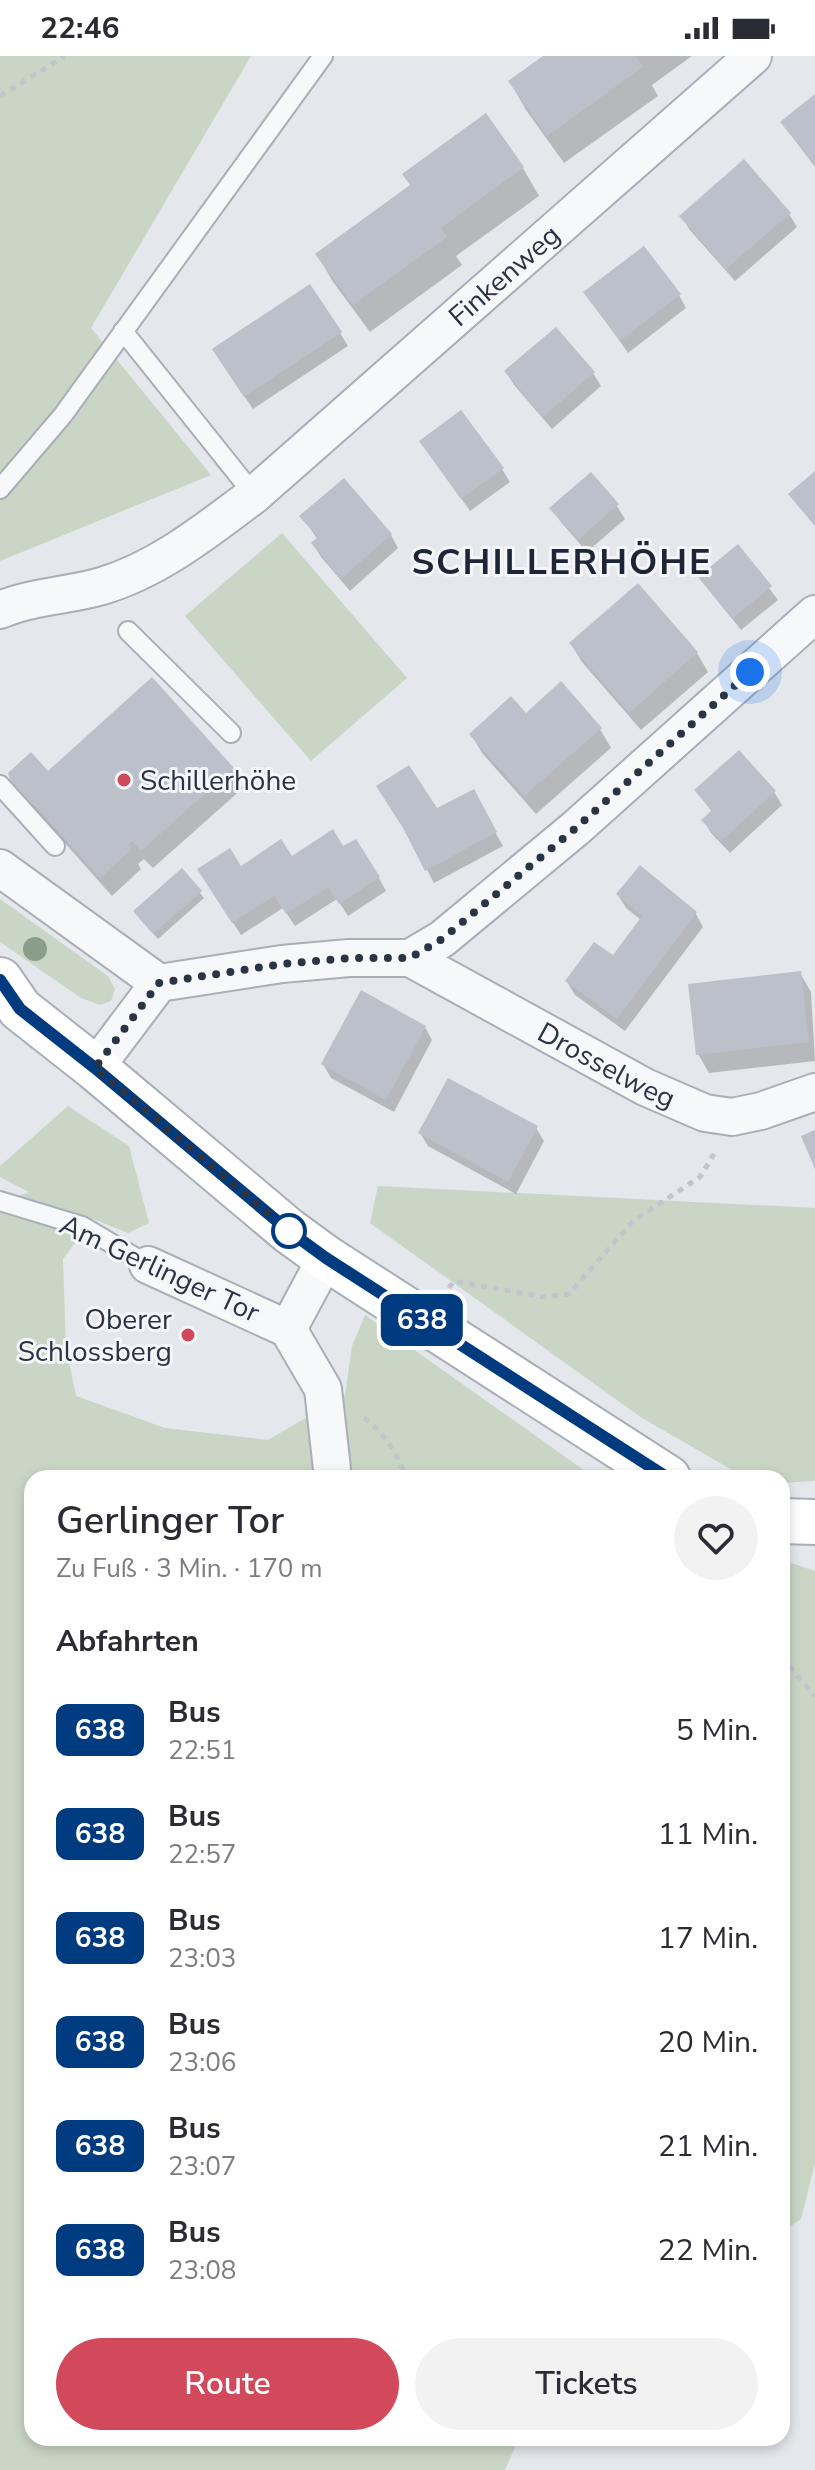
<!DOCTYPE html>
<html lang="de">
<head>
<meta charset="utf-8">
<style>
	:root { --surface:#fff; --page:#f2f2f3; --text:#2b2b33; --muted:#7c7c81; --accent:#d1495b }
	body { margin:0; font-family:"Nunito Sans",sans-serif; background:var(--page); color:var(--text); height:100vh; display:flex; flex-direction:column; font-size:30px; white-space:nowrap }
	* { box-sizing:border-box; margin:0 }
	p { font-size:26px; color:var(--muted) }
	.icon { flex:none; width:44px; height:44px; fill:none; stroke:currentColor; stroke-width:2; stroke-linecap:round; stroke-linejoin:round }
	.map { position:relative; flex:1; overflow:hidden }
	.panel { position:absolute; left:24px; top:1414px; width:766px; height:976px; display:flex; flex-direction:column; background:var(--surface); border-radius:24px; box-shadow:0 4px 12px #0003 }
	.panel>* { flex:none }
	.badge { padding:0 16px; border-radius:12px; font-size:28px; line-height:52px }
	.you { position:absolute; width:40px; height:40px; margin:-20px; border:6px solid #fff; border-radius:50%; background:#1a73e8; box-shadow:0 0 0 12px #1a73e833 }
	.map>.badge { position:absolute; translate:-50% -50%; box-shadow:0 0 0 4px #fff }
	h2 { padding:0 32px; font-size:30px; line-height:72px }
	.round { display:grid; place-items:center; flex:none; width:84px; height:84px; border-radius:42px; background:var(--page) }
	.headline { display:flex; align-items:center; justify-content:space-between; height:136px; padding:0 32px }
	h1 { font-size:38px; font-weight:600; line-height:60px }
	.primary-button { display:flex; gap:16px; margin-top:auto; padding:16px 32px }
	.primary-button a { flex:1; height:92px; border-radius:48px; background:var(--accent); color:#fff; font-size:32px; font-weight:600; line-height:92px; text-align:center }
	.primary-button a+a { background:var(--page); color:var(--text) }
	ul { padding:0; list-style:none }
	li { display:flex; align-items:center; gap:24px; height:104px; padding:0 32px }
	li div { flex:1 }
	li b { display:block; font-size:30px }
	li em { font-style:normal }
	li .badge { min-width:88px; font-weight:700; text-align:center }
	.status { display:flex; justify-content:space-between; align-items:center; height:56px; padding:0 40px; background:var(--surface); direction:ltr }
	.status svg { height:22px; fill:currentColor }
	.map>svg:first-child { display:block }
	.green { fill:#c9d6c5 }
	.shadow { fill:#0003 }
	.building { fill:#bbc0ca }
	.lines { fill:none; stroke-linecap:round; stroke-linejoin:round }
	.service-casing { stroke:#a9aeb7; stroke-width:22 }
	.minor-casing { stroke:#a9aeb7; stroke-width:40 }
	.secondary-casing { stroke:#a9aeb7; stroke-width:48 }
	.path { stroke:#c2c5cb; stroke-width:5; stroke-dasharray:6 6; stroke-linecap:butt }
	.service { stroke:#f7f8fa; stroke-width:18 }
	.minor { stroke:#f7f8fa; stroke-width:36 }
	.secondary { stroke:#fff; stroke-width:44 }
	.tree { fill:#899d89 }
	.line-casing { stroke:#fff; stroke-width:18 }
	.line { stroke:#003b80; stroke-width:12 }
	.walk { stroke:#2b3445; stroke-width:8; stroke-dasharray:0 14.4 }
	.poi-dot { fill:#d1495b; stroke:#f4f6f9; stroke-width:3 }
	.stop-dot { fill:#fff; stroke:#003b80; stroke-width:4 }
	.labels { text-anchor:middle; stroke-width:6; stroke-linejoin:round; paint-order:stroke }
	.street-label { font-size:28px; fill:#2b3445; stroke:#f4f6f9 }
	.poi-label { font-size:28px; fill:#2b3445; stroke:#f4f6f9; text-anchor:start }
	.district-label { font-size:36px; font-weight:bold; letter-spacing:2px; fill:#1d2536; stroke:#f4f6f9 }
</style>
</head>
<body>
<div class="status"><b>22:46</b><svg viewBox="0 0 49 12"><path d="M0 12V9h3v3zM5 12V6h3v6zM10 12V3h3v9zM15 12V0h3v12zM26 1h20v11H26zM47 4h2v5h-2z"/></svg></div>
<div class="map">
<svg width="815" height="2414" viewBox="0 0 815 2414">
	<rect width="100%" height="100%" fill="#e4e7ec"/>
	<path class="green" d="M 0,0 L 251,0 L 91,272 L 211,419 L 0,505 Z
		M 282,477 L 407,622 L 311,705 L 185,560 Z
		M 0,843 L 108,920 L 115,933 L 111,945 L 100,949 L 81,942 L 0,886 Z
		M 68,1050 L 129,1090 L 149,1167 L 128,1177 L 93,1163 L 63,1203 L 66,1291 L 76,1340 L 165,1372 L 268,1384 L 345,1339 L 352,1290 L 365,1259 L 595,1422 L 32,1422 L 32,2382 L 519,2382 L 505,2414 L 0,2414 L 0,1147 L 29,1136 L 0,1121 L 0,1110 Z
		M 378,1130 L 815,1152 L 815,1425 L 782,1427 L 782,1422 L 746,1422 L 642,1362 L 370,1167 Z
		M 782,1504 L 815,1515 L 815,2107 L 801,2163 L 782,2176 Z"/>
	<path class="shadow" d="M 546,0 L 692,0 L 652,29 L 658,40 L 564,107 L 526,54 L 510,26 Z
		M 815,40 L 815,111 L 782,67 Z
		M 523,112 L 539,140 L 456,200 L 462,209 L 370,276 L 333,226 L 317,198 Z
		M 789,158 L 797,171 L 735,225 L 689,173 L 682,160 Z
		M 586,237 L 679,239 L 686,252 L 628,297 Z
		M 340,277 L 348,290 L 253,353 L 222,307 Z
		M 506,316 L 593,317 L 601,330 L 552,373 L 514,329 Z
		M 421,386 L 502,413 L 510,426 L 470,455 Z
		M 591,419 L 617,450 L 625,463 L 587,496 L 560,465 L 552,452 Z
		M 344,425 L 391,479 L 398,492 L 350,535 L 321,501 L 313,488 L 318,484 L 302,461 Z
		M 738,491 L 778,544 L 741,574 L 700,521 Z
		M 638,530 L 697,597 L 708,616 L 641,674 L 582,606 L 571,588 Z
		M 526,660 L 600,673 L 611,692 L 536,758 L 482,697 L 471,678 Z
		M 232,713 L 243,732 L 153,812 L 144,803 L 138,808 L 141,813 L 112,840 L 48,768 L 27,759 L 10,717 Z
		M 696,735 L 774,736 L 782,749 L 730,797 L 711,777 L 703,764 L 712,756 Z
		M 473,736 L 503,790 L 434,827 L 408,778 L 436,755 Z
		M 343,793 L 379,822 L 386,835 L 348,860 L 337,843 L 295,870 L 283,852 L 241,879 L 207,827 L 240,812 Z
		M 182,815 L 204,842 L 158,883 L 139,862 Z
		M 618,839 L 696,858 L 703,871 L 625,975 L 575,939 L 567,926 L 613,901 L 641,864 L 626,852 Z
		M 800,917 L 811,936 L 815,1005 L 709,1017 L 698,998 Z
		M 425,971 L 432,984 L 394,1056 L 331,1022 L 323,1008 Z
		M 536,1072 L 544,1085 L 516,1138 L 428,1090 L 420,1077 Z"/>
	<path class="building" d="M 543,0 L 636,0 L 643,11 L 547,80 L 508,25 Z
		M 815,38 L 815,109 L 780,66 Z
		M 486,57 L 524,111 L 441,172 L 447,181 L 353,249 L 315,198 L 410,129 L 402,118 Z
		M 744,103 L 791,157 L 726,213 L 679,160 Z
		M 644,190 L 681,238 L 620,285 L 583,236 Z
		M 310,228 L 342,276 L 244,341 L 212,293 Z
		M 556,271 L 595,316 L 543,361 L 504,315 Z
		M 461,354 L 504,412 L 461,443 L 419,385 Z
		M 815,415 L 815,470 L 788,438 Z
		M 591,416 L 619,448 L 578,484 L 549,452 Z
		M 344,422 L 392,478 L 341,523 L 311,487 L 318,481 L 299,460 Z
		M 738,488 L 772,530 L 732,563 L 698,521 Z
		M 638,527 L 698,596 L 629,657 L 569,587 Z
		M 152,621 L 234,712 L 141,795 L 132,785 L 128,789 L 132,793 L 100,822 L 35,750 L 14,740 L 8,717 L 31,696 L 48,715 Z
		M 561,625 L 602,672 L 524,740 L 469,678 L 511,640 L 526,657 Z
		M 739,694 L 776,735 L 721,785 L 701,764 L 712,754 L 694,734 Z
		M 409,709 L 437,752 L 474,733 L 497,776 L 425,815 L 403,772 L 376,730 Z
		M 333,773 L 343,790 L 356,783 L 380,821 L 339,848 L 328,831 L 286,858 L 274,840 L 232,867 L 197,813 L 230,792 L 241,810 L 281,783 L 292,800 Z
		M 640,809 L 697,856 L 617,963 L 565,925 L 594,886 L 613,899 L 642,860 L 616,838 Z
		M 182,812 L 202,835 L 153,878 L 133,855 Z
		M 801,915 L 809,986 L 696,999 L 688,928 Z
		M 361,934 L 426,970 L 386,1044 L 321,1008 Z
		M 448,1022 L 538,1070 L 508,1126 L 418,1077 Z
		M 815,1074 L 815,1113 L 801,1080 Z"/>
	<g class="lines">
		<g class="service-casing">
			<path id="service" d="M 123,275 L 254,439
				M 0,433 L 63,359 L 323,0
				M 128,575 L 231,677
				M 0,729 L 55,790
				M 0,1145 L 82,1170 L 148,1209"/>
		</g>
		<g class="minor-casing">
			<g id="minor">
				<path id="s1" d="M 0,554 C 32,540 68,540 102,530 C 159,513 207,474 254,439 L 753,0"/>
				<path d="M 0,812 L 159,927"/>
				<path id="s2" d="M 410,902 L 645,1031 L 705,1057 L 732,1061 L 761,1055 L 815,1036"/>
				<path d="M 95,1012 L 159,927 L 282,908 L 349,902 L 410,902 L 442,883 L 576,772 L 815,558"/>
				<path d="M 148,1209 L 288,1273 L 326,1202"/>
				<path d="M 288,1273 L 323,1333 L 333,1422"/>
			</g>
		</g>
		<g class="secondary-casing">
			<path id="secondary" d="M 0,924 L 20,953 L 95,1012 L 289,1175 L 326,1202 L 668,1422
				M 782,1465 L 815,1466"/>
		</g>
		<path class="path" d="M 0,40 L 65,0
			M 449,1232 L 454,1225 L 544,1241 L 569,1238 L 633,1165 L 700,1121 L 714,1098
			M 364,1362 C 386,1378 397,1398 406,1422
			M 782,1601 L 815,1641"/>
		<use href="#service" class="service"/>
		<use href="#minor" class="minor"/>
		<use href="#secondary" class="secondary"/>
	</g>
	<circle class="tree" cx="35" cy="893" r="12"/>
	<g class="lines">
		<g class="line-casing">
			<path id="line" d="M 0,924 L 20,953 L 95,1012 L 289,1175 L 326,1202 L 668,1422"/>
		</g>
		<use href="#line" class="line"/>
		<path class="walk" d="M 289,1175 L 95,1012 L 159,927 L 282,908 L 349,902 L 410,902 L 442,883 L 576,772 L 750,616"/>
	</g>
	<g class="poi-dot">
		<circle cx="124" cy="724" r="8"/>
		<circle cx="188" cy="1279" r="8"/>
	</g>
	<circle class="stop-dot" cx="289" cy="1175" r="16"/>
	<g class="labels">
		<g class="street-label">
			<text dy="10" stroke="none"><textPath href="#s1" startOffset="616">Finkenweg</textPath></text>
			<text dy="10" stroke="none"><textPath href="#s2" startOffset="224">Drosselweg</textPath></text>
			<text transform="translate(160 1212) rotate(25)" y="10">Am Gerlinger Tor</text>
		</g>
		<g class="poi-label">
			<text x="140" y="734">Schillerhöhe</text>
			<text x="172" y="1273" text-anchor="end">Oberer<tspan x="172" dy="32">Schlossberg</tspan></text>
		</g>
		<g class="district-label">
			<text x="562" y="518">SCHILLERHÖHE</text>
		</g>
	</g>
</svg>
<div class="you" style="left:750px;top:616px"></div>
<b class="badge" style="left:422px;top:1264px;background:#003b80;color:#fff">638</b>
<section class="panel">
<div class="headline"><div><h1>Gerlinger Tor</h1><p>Zu Fuß · 3 Min. · 170 m</p></div><a class="round"><svg class="icon" aria-label="heart" viewBox="0 0 24 24"><path d="M12 20l-8-8c-3-5 5-10 8-4 3-6 11-1 8 4z"/></svg></a></div>
<h2>Abfahrten</h2>
<ul>
<li><span class="badge" style="background:#003b80;color:#fff">638</span><div><b>Bus</b><p>22:51</p></div><em>5 Min.</em></li>
<li><span class="badge" style="background:#003b80;color:#fff">638</span><div><b>Bus</b><p>22:57</p></div><em>11 Min.</em></li>
<li><span class="badge" style="background:#003b80;color:#fff">638</span><div><b>Bus</b><p>23:03</p></div><em>17 Min.</em></li>
<li><span class="badge" style="background:#003b80;color:#fff">638</span><div><b>Bus</b><p>23:06</p></div><em>20 Min.</em></li>
<li><span class="badge" style="background:#003b80;color:#fff">638</span><div><b>Bus</b><p>23:07</p></div><em>21 Min.</em></li>
<li><span class="badge" style="background:#003b80;color:#fff">638</span><div><b>Bus</b><p>23:08</p></div><em>22 Min.</em></li>
</ul>
<div class="primary-button"><a>Route</a><a>Tickets</a></div>
</section>
</div>
</body>
</html>
